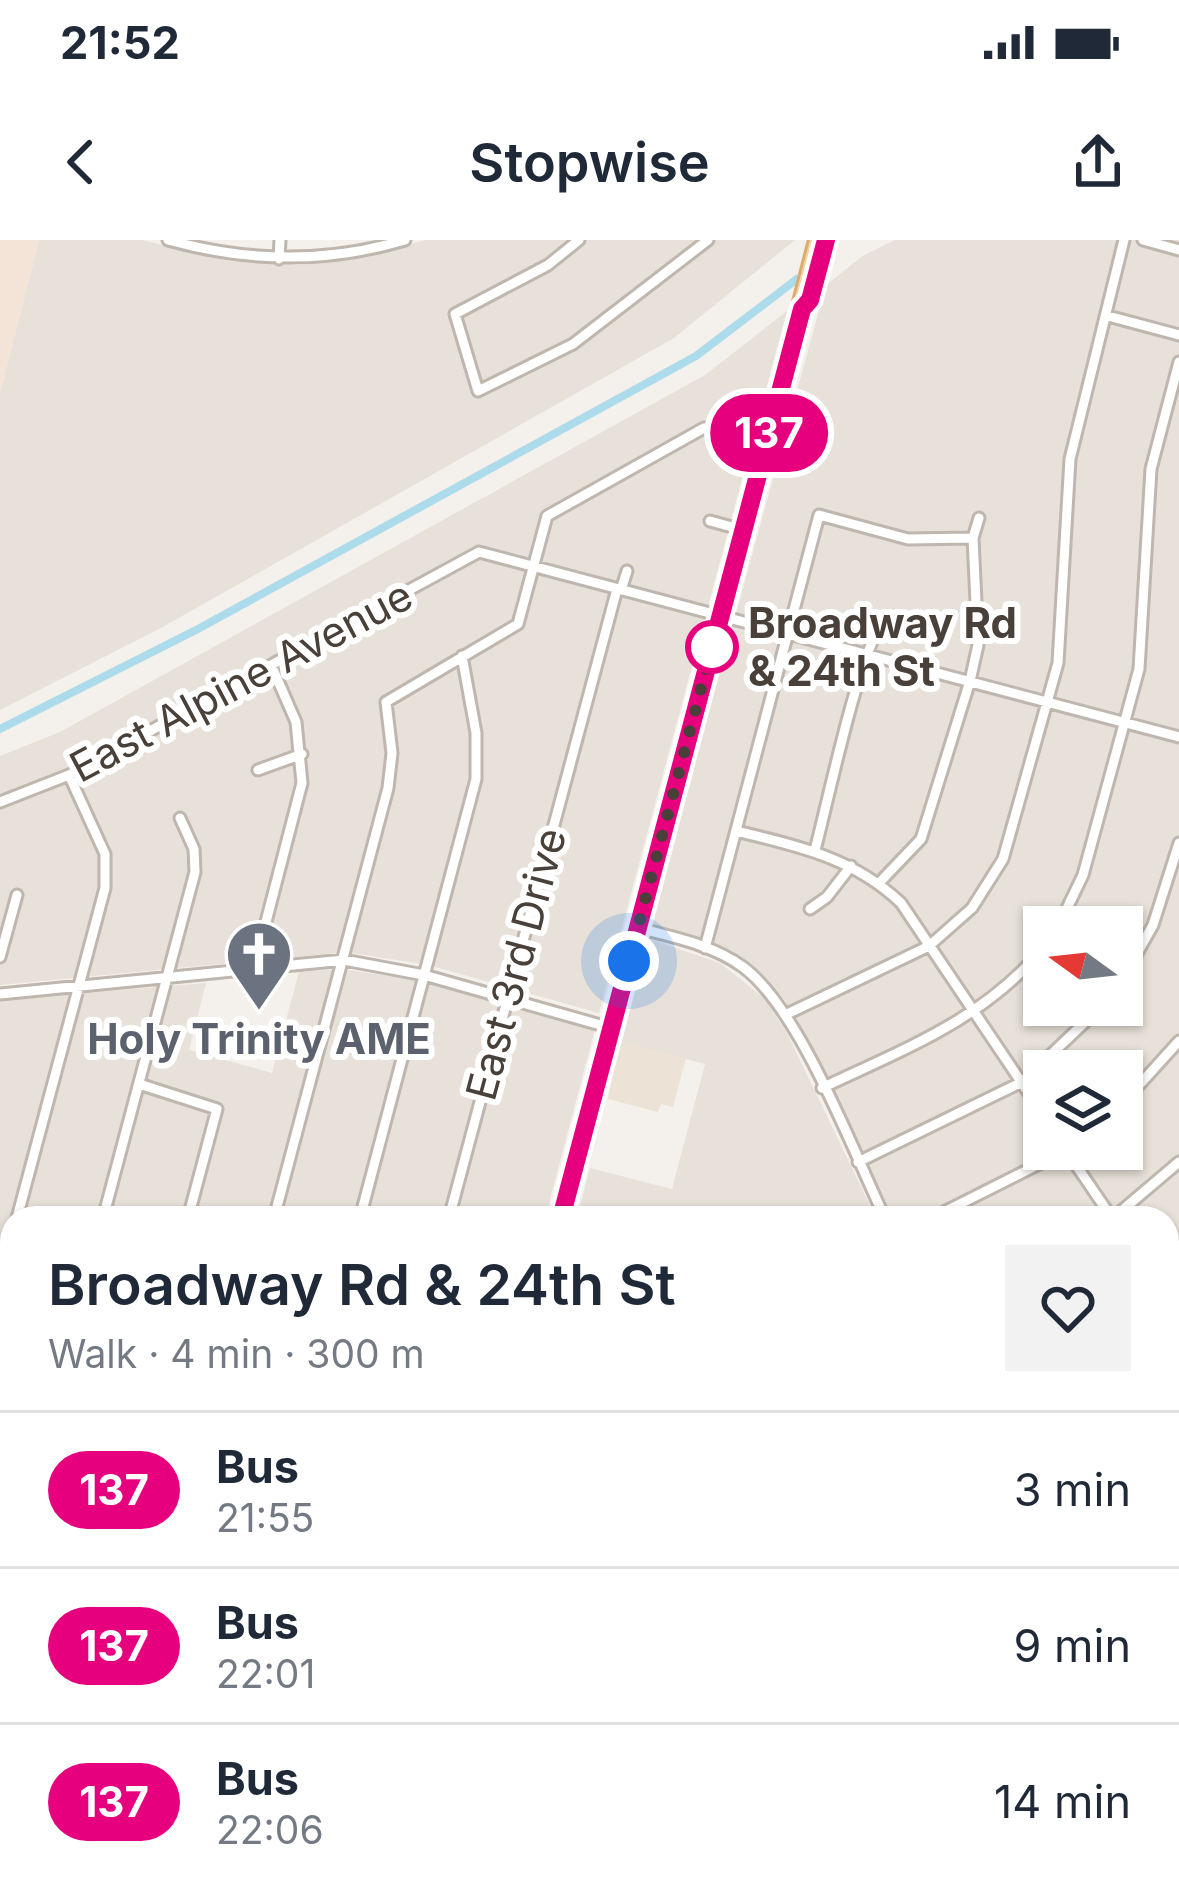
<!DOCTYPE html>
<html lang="en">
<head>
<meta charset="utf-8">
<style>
	:root { --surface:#fff; --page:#f2f2f3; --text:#1f2937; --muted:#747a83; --line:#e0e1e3 }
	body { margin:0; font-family:Inter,sans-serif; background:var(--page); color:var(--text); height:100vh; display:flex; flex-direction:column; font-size:45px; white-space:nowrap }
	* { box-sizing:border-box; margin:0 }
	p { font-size:39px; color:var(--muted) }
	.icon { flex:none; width:66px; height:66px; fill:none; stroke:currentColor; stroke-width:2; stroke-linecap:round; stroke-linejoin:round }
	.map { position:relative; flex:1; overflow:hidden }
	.drawer { position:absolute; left:0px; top:966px; width:1179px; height:699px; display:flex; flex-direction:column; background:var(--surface); border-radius:36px 36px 0 0; box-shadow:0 3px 9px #0004 }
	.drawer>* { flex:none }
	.badge { padding:0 24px; border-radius:39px; font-size:42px; line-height:78px }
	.needle { width:78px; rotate:285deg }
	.controls { position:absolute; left:1023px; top:666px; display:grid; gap:24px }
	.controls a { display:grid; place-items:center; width:120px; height:120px; border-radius:0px; background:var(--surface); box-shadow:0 3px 9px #0004; font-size:60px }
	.you { position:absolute; width:60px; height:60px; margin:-30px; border:9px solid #fff; border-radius:50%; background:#1a73e8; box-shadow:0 0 0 18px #1a73e833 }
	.map>.badge { position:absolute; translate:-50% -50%; box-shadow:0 0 0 6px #fff }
	.round { display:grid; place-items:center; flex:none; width:126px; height:126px; border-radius:0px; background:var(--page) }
	.summary { display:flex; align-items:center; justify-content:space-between; height:204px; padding:0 48px }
	h1 { font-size:57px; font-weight:600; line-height:90px }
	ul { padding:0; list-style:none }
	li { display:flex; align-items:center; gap:36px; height:156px; padding:0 48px; border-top:3px solid var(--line) }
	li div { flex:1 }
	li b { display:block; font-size:45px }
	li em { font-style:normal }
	li .badge { min-width:132px; font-weight:700; text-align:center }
	.status { display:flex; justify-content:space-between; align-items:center; height:84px; padding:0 60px; background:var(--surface); direction:ltr }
	.status svg { height:33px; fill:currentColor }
	header { display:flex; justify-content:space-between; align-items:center; height:156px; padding:0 48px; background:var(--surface); font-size:54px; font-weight:600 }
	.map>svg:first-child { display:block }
	.residential { fill:#e7e1d9; fill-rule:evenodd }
	.commercial { fill:#f4e4d8 }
	.education { fill:#ece2d6 }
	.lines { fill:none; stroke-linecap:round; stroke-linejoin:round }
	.canal { stroke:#acdbeb; stroke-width:8 }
	.minor-casing { stroke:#bfb6ae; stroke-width:15 }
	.major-casing { stroke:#dbac72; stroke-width:16 }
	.minor { stroke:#fff; stroke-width:9 }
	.major { stroke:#f6d2a1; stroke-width:10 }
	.line-casing { stroke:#fff; stroke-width:27 }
	.line { stroke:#e6007e; stroke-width:18 }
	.walk { stroke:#484039; stroke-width:12; stroke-dasharray:0 21.6 }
	.stop-dot { fill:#fff; stroke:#e6007e; stroke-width:6 }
	.labels { text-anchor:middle; stroke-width:12; stroke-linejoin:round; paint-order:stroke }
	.stop-label { font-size:42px; font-weight:bold; fill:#484039; stroke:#fff; text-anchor:start }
	.street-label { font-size:42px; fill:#484039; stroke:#fff }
	.worship-label { font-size:42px; font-weight:bold; fill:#5b616d; stroke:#fff }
</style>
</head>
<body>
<div class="status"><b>21:52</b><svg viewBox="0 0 49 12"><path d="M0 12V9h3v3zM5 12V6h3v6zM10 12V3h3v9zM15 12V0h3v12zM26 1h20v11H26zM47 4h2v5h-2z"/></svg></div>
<header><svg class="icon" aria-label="back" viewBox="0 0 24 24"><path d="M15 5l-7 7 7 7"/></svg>Stopwise<svg class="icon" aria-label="share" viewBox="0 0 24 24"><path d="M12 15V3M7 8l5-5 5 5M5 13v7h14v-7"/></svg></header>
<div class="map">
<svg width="1179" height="1663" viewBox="0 0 1179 1663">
	<rect width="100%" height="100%" fill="#f4f0eb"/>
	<path class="residential" d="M 39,0 L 142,0 L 228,21 L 300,25 L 367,17 L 425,0 L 795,0 L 674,98 L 161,388 L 0,470 L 0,153 Z
		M 895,0 L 1179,0 L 1179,1019 L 1167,1029 L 1167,978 L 894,978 L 785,760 L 764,737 L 714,703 L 651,684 L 826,45 L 864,15 ZM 1044,687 L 1122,687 L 1122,765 L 1044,765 ZM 1044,831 L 1122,831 L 1122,909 L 1044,909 Z
		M 787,71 L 599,773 L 428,725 L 346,712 L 0,745 L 0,516 L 60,492 L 705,135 Z
		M 652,700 L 720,723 L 764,758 L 786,791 L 876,978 L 577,978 L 590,928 L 672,949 L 705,824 L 619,801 L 644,707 Z
		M 341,729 L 423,741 L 595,789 L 545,978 L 12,978 L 12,1044 L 0,1041 L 0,760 L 206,743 L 189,810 L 272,833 L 299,732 Z
		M 0,1073 L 12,1076 L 12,1653 L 162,1653 L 160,1663 L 0,1663 Z
		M 1167,1078 L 1179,1106 L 1179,1360 L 1167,1357 Z
		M 1167,1390 L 1179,1393 L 1179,1663 L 395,1663 L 398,1653 L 1167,1653 Z"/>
	<path class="commercial" d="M 0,0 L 39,0 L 0,153 Z"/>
	<path class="education" d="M 619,801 L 686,818 L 673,867 L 661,864 L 658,872 L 608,859 Z"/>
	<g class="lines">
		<path class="canal" d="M 0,489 L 198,389 L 696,116 L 797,39"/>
		<g class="minor-casing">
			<path id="minor" d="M 168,0 C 247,22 325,24 405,0
				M 579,0 L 548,25 L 455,74 L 478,151 L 573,104 L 708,0
				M 1143,0 L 1179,10
				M 279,19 L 280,0
				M 1108,76 L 1179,95
				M 710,281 L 743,290
				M 621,350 L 627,331
				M 258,530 L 302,514
				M 0,562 L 69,535 L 479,312 L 1179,497
				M 736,591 C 798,606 854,618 901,663 L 1044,876
				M 815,610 C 825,574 861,403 882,386
				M 880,642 L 921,599 L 970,441 L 978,405 L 973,298 L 979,278
				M 810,669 L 827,657 L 851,626
				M 1058,687 L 1083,635 L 1139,429 L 1151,229 L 1179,122
				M 638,688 C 673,697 713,705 743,727 C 800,769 853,911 885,978
				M 705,708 L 819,275 L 908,299 L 973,298
				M 0,717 L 17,655
				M 254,728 L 302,543 L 296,482 L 272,427
				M 1122,740 L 1153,685 L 1179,603
				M 0,754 L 344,720 L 424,735 L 611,788
				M 785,775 L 929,706 L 972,668 L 1003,619 L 1058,423 L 1070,219 L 1124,0
				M 139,844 L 217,869 L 188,978
				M 822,848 C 904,809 985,779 1044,707
				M 1122,864 L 1179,801
				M 1065,909 L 1112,978
				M 858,922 L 1022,842 L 1103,765
				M 17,978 L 105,648 L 105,614 L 69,535
				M 103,978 L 195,632 L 194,609 L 180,578
				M 274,978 L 388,548 L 392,513 L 386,462 L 518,384 L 547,276 L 704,188 L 767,199
				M 360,978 L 476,539 L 476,493 L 462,416
				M 449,978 L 617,349
				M 932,978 L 1069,909
				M 1113,978 L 1179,922
				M 0,1024 L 12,997
				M 1167,1038 L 1179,1029
				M 1167,1068 L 1179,1090
				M 0,1273 L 12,1277
				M 1167,1305 L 1179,1308
				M 0,1428 L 12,1381
				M 1167,1581 L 1179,1584
				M 248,1653 L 287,1663
				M 1083,1653 L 1122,1663
				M 118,1663 L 121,1653
				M 832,1663 L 835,1653
				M 928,1663 L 930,1653"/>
		</g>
		<g class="major-casing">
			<path id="major" d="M 802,69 L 799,62 L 815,0
				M 561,978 L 802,69 L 810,60 L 826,0
				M 0,1049 L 12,1052
				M 0,1065 L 12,1069
				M 1167,1366 L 1179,1369
				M 1167,1382 L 1179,1386
				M 386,1663 L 389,1653"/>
		</g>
		<use href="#minor" class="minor"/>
		<use href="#major" class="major"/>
	</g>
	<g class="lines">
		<g class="line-casing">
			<path id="line" d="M 561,978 L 802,69 L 810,60 L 826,0"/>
		</g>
		<use href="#line" class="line"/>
		<path class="walk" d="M 629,721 L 712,407"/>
	</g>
	<defs>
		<g id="church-pin" transform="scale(3.45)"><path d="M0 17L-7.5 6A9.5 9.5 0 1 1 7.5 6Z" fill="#6b7280" stroke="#fff"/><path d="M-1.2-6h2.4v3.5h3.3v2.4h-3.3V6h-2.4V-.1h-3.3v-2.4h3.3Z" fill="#fff"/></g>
	</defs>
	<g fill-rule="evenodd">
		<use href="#church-pin" x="259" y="714"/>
	</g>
	<circle class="stop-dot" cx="712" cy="407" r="24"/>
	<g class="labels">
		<g class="stop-label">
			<text x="748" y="398">Broadway Rd<tspan x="748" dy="48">&amp; 24th St</tspan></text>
		</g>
		<g class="street-label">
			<text transform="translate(241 441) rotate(-28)" y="15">East Alpine Avenue</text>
			<text transform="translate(516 724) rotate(-75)" y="15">East 3rd Drive</text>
		</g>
		<g class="worship-label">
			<text x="259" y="814">Holy Trinity AME</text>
		</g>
	</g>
</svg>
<div class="controls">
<a><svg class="needle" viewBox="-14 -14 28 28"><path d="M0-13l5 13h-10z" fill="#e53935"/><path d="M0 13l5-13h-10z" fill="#747a83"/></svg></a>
<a><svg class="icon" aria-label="layers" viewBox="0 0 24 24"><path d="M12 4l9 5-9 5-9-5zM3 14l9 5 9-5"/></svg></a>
</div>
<div class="you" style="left:629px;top:721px"></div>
<b class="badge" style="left:769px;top:193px;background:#e6007e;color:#fff">137</b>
<section class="drawer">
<div class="summary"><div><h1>Broadway Rd &amp; 24th St</h1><p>Walk · 4 min · 300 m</p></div><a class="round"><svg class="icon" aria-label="heart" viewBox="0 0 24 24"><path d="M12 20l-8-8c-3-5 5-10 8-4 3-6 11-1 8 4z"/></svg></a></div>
<ul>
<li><span class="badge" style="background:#e6007e;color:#fff">137</span><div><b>Bus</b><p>21:55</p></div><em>3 min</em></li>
<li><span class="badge" style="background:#e6007e;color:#fff">137</span><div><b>Bus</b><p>22:01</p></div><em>9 min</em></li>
<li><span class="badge" style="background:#e6007e;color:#fff">137</span><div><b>Bus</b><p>22:06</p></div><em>14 min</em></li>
</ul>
</section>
</div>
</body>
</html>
